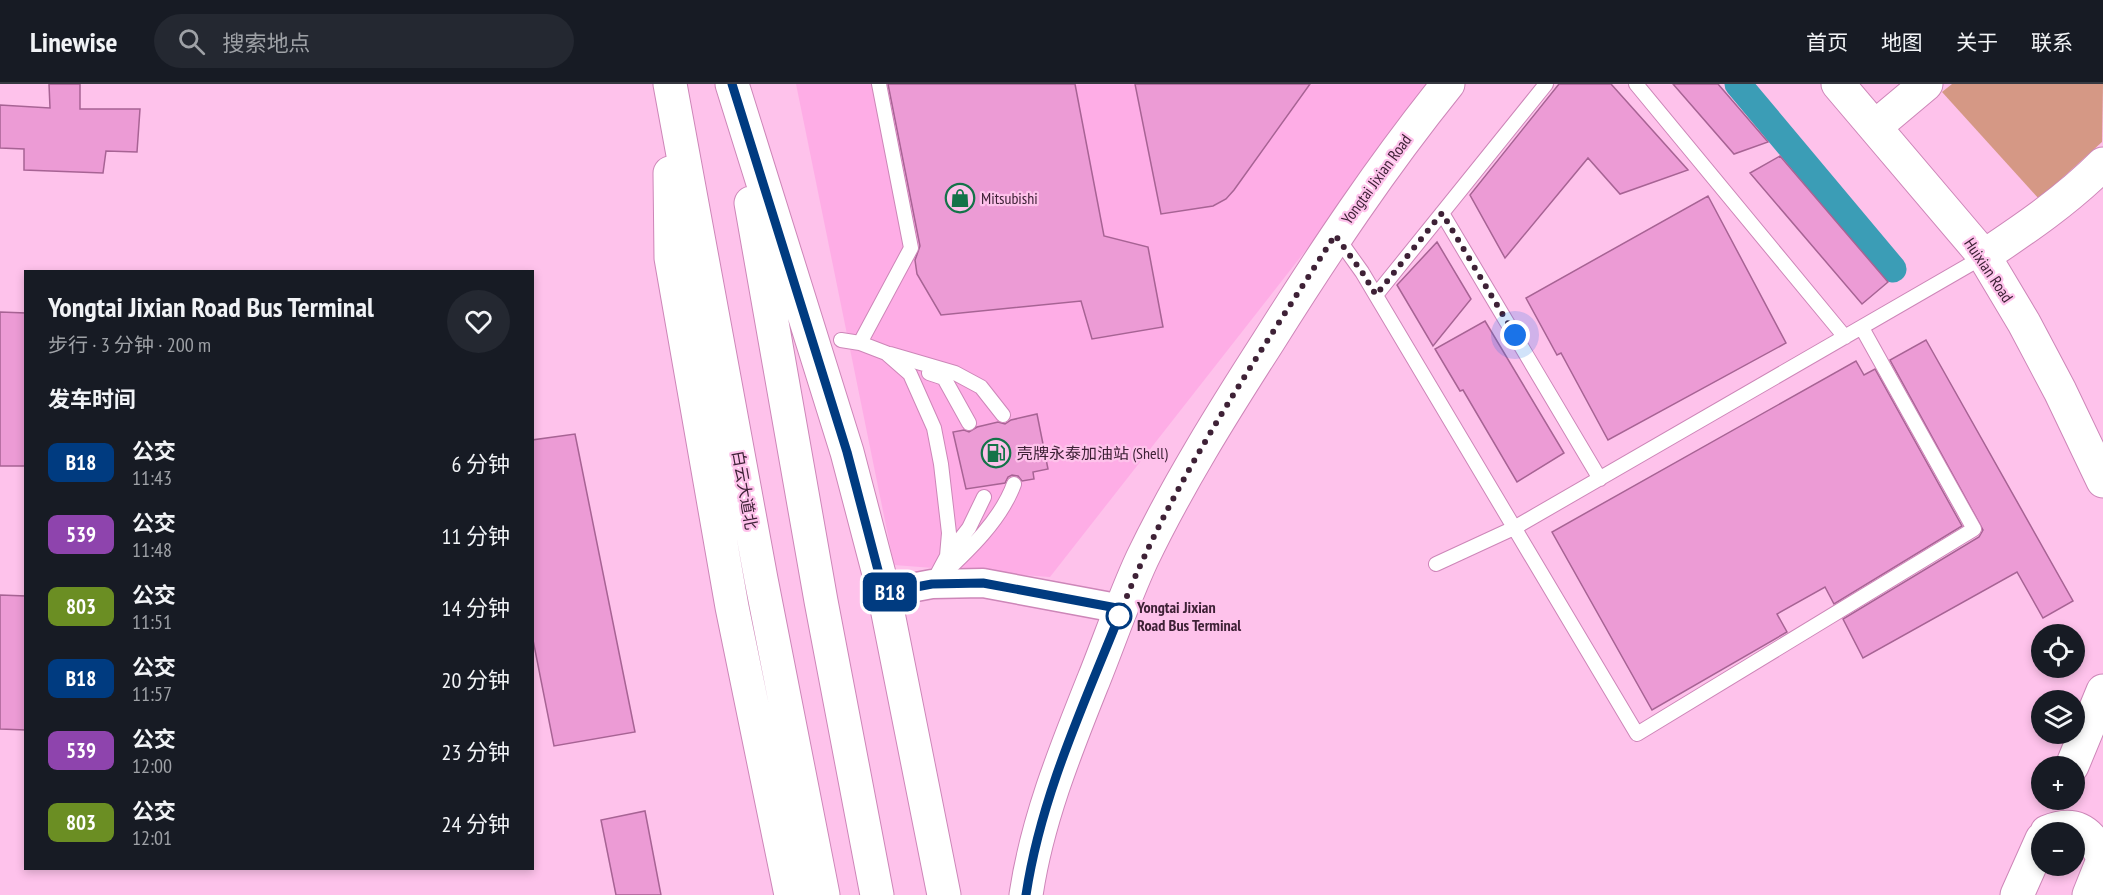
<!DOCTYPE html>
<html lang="zh">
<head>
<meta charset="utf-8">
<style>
	:root { --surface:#171b24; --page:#242831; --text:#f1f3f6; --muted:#9ea1a6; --line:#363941 }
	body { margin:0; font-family:"PT Sans Narrow","Noto Sans SC",sans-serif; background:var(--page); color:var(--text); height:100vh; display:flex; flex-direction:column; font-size:22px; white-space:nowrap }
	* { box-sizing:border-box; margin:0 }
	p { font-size:20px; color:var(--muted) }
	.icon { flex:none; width:33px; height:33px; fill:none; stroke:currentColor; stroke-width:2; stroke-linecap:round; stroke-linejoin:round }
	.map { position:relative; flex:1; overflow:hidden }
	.drawer { position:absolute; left:24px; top:186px; width:510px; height:600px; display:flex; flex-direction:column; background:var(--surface); border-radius:0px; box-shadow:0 3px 9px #0003 }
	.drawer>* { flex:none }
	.badge { padding:0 12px; border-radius:9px; font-size:21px; line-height:39px }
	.tools { position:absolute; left:2031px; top:540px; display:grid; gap:12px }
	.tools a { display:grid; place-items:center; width:54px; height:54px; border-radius:50%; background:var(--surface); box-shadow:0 3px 9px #0003; font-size:30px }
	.you { position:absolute; width:30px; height:30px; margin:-15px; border:4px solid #fff; border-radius:50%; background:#1a73e8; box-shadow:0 0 0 9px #1a73e833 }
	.map>.badge { position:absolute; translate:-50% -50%; box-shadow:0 0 0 3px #fff }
	h2 { padding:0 24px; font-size:22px; line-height:54px }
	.round { display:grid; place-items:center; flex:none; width:63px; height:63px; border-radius:32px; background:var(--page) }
	.head { display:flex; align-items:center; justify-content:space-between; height:102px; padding:0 24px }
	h1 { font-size:28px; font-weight:800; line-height:45px }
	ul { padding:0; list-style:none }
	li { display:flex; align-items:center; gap:18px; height:72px; padding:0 24px }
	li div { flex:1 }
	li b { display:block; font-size:22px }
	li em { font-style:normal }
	li .badge { min-width:66px; font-weight:700; text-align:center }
	header { display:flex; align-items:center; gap:36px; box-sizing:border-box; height:84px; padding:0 30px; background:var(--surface); border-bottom:2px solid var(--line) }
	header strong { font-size:28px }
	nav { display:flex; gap:33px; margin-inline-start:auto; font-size:21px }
	.search { width:420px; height:54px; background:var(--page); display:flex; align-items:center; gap:15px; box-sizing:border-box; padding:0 21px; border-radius:33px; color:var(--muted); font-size:22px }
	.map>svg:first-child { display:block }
	.built { fill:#feade6 }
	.green { fill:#d59885 }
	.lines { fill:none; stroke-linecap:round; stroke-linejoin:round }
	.canal { stroke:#3b9db6; stroke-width:27 }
	.building { fill:#ec9bd5; stroke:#a76394; stroke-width:1.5 }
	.lane-casing { stroke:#cd86b8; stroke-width:16 }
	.street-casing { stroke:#cd86b8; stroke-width:31 }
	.secondary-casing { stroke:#cd86b8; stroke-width:35 }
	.highway-casing { stroke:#cd86b8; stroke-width:35 }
	.lane { stroke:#fff; stroke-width:14 }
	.street { stroke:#fff; stroke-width:28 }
	.secondary { stroke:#fff; stroke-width:33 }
	.highway { stroke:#fff; stroke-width:33 }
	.line-casing { stroke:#fff; stroke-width:14 }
	.line { stroke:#003b80; stroke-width:9 }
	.walk { stroke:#3e2136; stroke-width:6; stroke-dasharray:0 10.8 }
	.stop-dot { fill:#fff; stroke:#003b80; stroke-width:3 }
	.labels { text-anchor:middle; stroke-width:4.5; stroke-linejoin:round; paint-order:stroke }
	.street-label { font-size:16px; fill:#3e2136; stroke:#fec2eb }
	.poi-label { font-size:16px; fill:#3e2136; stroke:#fec2eb; text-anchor:start }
	.stop-label { font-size:16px; font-weight:bold; fill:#3e2136; stroke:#fec2eb; text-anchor:start }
</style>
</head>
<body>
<header>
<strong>Linewise</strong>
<div class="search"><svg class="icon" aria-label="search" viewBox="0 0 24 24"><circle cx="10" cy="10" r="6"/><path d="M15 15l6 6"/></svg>搜索地点</div>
<nav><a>首页</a><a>地图</a><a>关于</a><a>联系</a></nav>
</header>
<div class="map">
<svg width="2103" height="811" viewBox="0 0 2103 811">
	<rect width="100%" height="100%" fill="#fec2eb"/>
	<path class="built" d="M 796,0 L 1436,0 L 1050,493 L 894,481 Z"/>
	<path class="green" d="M 1952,0 L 2103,0 L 2102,58 L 2039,115 L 1942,8 Z"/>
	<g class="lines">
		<path class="canal" d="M 1738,0 L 1893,185"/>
	</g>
	<path class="building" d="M 49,0 L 80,0 L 80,25 L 140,25 L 137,68 L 106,67 L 103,89 L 24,86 L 24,65 L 0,64 L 0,21 L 50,24 Z
		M 888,0 L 1075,0 L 1104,152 L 1148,163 L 1163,243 L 1092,255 L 1081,217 L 941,231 L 917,190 L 915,176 L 920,162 Z
		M 1135,0 L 1310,0 L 1234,106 L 1226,115 L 1213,122 L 1161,130 Z
		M 1559,0 L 1611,0 L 1688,86 L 1620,110 L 1588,74 L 1505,174 L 1470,111 Z
		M 1673,0 L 1718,0 L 1768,58 L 1734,70 Z
		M 1780,72 L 1888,198 L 1862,220 L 1750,89 Z
		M 1708,112 L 1786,259 L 1608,356 L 1561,269 L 1557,271 L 1526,214 Z
		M 1437,158 L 1471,215 L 1433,262 L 1397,201 Z
		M 0,228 L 26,229 L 26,382 L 0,382 Z
		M 1485,237 L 1564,369 L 1517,398 L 1463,306 L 1460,307 L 1435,265 Z
		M 1926,256 L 2073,517 L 2043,534 L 2017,488 L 1863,574 L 1843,535 L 1979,453 L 1983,446 L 1890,276 Z
		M 1856,277 L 1864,291 L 1875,285 L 1962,442 L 1834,520 L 1825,503 L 1777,530 L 1787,548 L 1652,626 L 1552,448 Z
		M 1037,330 L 1048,385 L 1033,388 L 1034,395 L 1022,397 L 1018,392 L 1012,391 L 1008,393 L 1005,399 L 966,405 L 953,348 L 964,346 L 969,348 L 977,343 L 998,338 L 1005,340 L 1011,336 Z
		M 575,350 L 635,648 L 554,662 L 532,551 L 532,356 Z
		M 0,511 L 26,512 L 26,646 L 0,645 Z
		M 645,727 L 661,811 L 616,811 L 601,736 Z"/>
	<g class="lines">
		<g class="lane-casing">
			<path id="lane" d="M 1636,0 L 1845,253
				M 1442,129 L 1600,395
				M 1337,153 L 1362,188 L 1637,650 L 1974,445 L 1862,244
				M 1376,211 L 1546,0
				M 841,256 L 860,259 L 886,269 L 910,290 L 934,344 L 941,380 L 949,449 L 947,472 L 932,500
				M 860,259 L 911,164 L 879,0
				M 890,270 L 955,289 L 981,303 L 1003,331
				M 929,289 L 944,294 L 969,339
				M 947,472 L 969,444 L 984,413
				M 1436,480 L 1514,444 L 1983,173
				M 940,493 C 968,467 1001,436 1014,400"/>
		</g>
		<g class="street-casing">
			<path id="street" d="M 884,509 L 932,500 L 983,499 L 1122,525"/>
		</g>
		<g class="secondary-casing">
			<path id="secondary" d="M 1838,0 L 1984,172 L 2024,239 L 2060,307 L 2103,397
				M 1876,42 L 1926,0
				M 1984,172 C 2026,144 2067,116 2103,80
				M 2072,682 L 2103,607
				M 2047,748 C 2076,736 2091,748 2103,774
				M 1026,811 C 1037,736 1066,665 1094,595 C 1110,555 1124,514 1142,475 C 1178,400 1223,328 1268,258 C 1324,169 1381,83 1448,0
				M 2017,811 L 2042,755
				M 2089,811 L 2103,776"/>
		</g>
		<g class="highway-casing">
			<path id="highway" d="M 670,0 L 761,495 L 823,811
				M 732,0 L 847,368 L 884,509 L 944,811
				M 670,89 L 671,174 L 732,523 L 791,811
				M 751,119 L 821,517 L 877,811"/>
		</g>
		<use href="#lane" class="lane"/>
		<use href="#street" class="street"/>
		<use href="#secondary" class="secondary"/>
		<use href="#highway" class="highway"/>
	</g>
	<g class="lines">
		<g class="line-casing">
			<path id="line" d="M 732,0 L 847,368 L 884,509 L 932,500 L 983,499 L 1122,525 C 1085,618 1041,711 1026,811"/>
		</g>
		<use href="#line" class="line"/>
		<path class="walk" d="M 1119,532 C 1171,397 1258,273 1335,151 L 1362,188 L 1376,211 L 1442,129 L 1515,251"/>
	</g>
	<defs>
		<g id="shop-ring" transform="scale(1.5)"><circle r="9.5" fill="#fec2eb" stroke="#147349" stroke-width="1.5"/><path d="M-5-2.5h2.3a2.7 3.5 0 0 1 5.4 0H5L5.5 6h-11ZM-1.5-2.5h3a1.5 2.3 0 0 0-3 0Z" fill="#147349"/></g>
		<g id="fuel-ring" transform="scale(1.5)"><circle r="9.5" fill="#fec2eb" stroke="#147349" stroke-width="1.5"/><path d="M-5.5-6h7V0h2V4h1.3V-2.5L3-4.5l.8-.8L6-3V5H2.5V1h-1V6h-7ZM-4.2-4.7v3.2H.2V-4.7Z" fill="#147349"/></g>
	</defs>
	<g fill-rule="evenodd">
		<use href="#shop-ring" x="960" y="114"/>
		<use href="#fuel-ring" x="996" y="369"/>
	</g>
	<circle class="stop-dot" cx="1119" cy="532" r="12"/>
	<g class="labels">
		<g class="street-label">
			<text transform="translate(1376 95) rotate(-54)" y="6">Yongtai Jixian Road</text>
			<text transform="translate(1989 186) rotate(56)" y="6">Huixian Road</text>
			<text transform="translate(745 406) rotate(80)" y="6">白云大道北</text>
		</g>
		<g class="poi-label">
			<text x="981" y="120">Mitsubishi</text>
			<text x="1017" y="375">壳牌永泰加油站 (Shell)</text>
		</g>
		<g class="stop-label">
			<text x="1137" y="529">Yongtai Jixian<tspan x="1137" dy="18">Road Bus Terminal</tspan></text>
		</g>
	</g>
</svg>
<div class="tools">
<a><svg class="icon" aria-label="locate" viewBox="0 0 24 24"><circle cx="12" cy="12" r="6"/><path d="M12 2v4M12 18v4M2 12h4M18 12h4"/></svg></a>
<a><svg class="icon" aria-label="layers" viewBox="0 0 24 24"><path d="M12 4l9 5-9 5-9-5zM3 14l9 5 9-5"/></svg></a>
<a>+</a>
<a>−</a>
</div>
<div class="you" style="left:1515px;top:251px"></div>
<b class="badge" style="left:890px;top:508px;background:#003b80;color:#fff">B18</b>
<section class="drawer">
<div class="head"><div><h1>Yongtai Jixian Road Bus Terminal</h1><p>步行 · 3 分钟 · 200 m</p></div><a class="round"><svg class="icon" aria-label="heart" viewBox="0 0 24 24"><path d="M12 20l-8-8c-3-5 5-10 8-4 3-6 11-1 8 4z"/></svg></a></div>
<h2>发车时间</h2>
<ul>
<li><span class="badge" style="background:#003b80;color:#fff">B18</span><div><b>公交</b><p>11:43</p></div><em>6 分钟</em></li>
<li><span class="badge" style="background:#8e44ad;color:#fff">539</span><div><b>公交</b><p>11:48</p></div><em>11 分钟</em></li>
<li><span class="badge" style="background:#6b8e23;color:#fff">803</span><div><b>公交</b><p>11:51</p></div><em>14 分钟</em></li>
<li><span class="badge" style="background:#003b80;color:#fff">B18</span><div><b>公交</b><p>11:57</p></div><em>20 分钟</em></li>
<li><span class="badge" style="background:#8e44ad;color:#fff">539</span><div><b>公交</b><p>12:00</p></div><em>23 分钟</em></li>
<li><span class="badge" style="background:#6b8e23;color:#fff">803</span><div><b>公交</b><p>12:01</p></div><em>24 分钟</em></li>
</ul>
</section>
</div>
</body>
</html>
